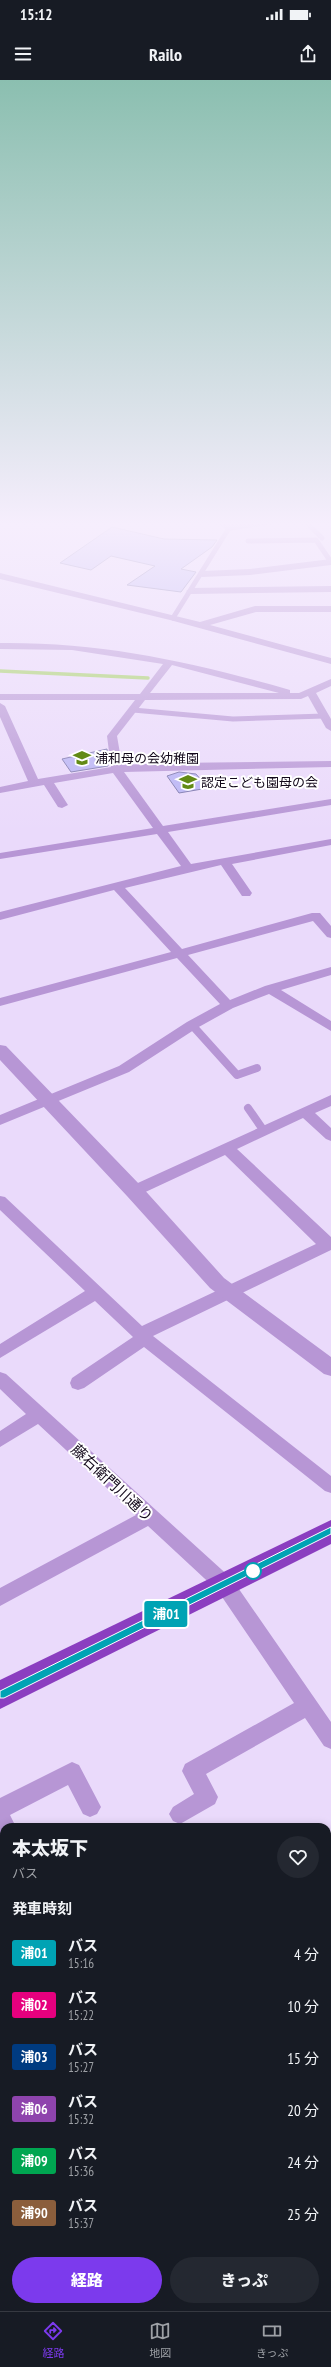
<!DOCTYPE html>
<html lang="ja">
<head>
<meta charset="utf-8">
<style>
	:root { --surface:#171b24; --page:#242831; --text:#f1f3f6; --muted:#9ea1a6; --line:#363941; --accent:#7c3aed }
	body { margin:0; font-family:"PT Sans Narrow","Noto Sans JP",sans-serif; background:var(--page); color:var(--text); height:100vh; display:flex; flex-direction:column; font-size:15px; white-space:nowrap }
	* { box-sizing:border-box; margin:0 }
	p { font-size:13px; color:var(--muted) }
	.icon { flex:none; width:22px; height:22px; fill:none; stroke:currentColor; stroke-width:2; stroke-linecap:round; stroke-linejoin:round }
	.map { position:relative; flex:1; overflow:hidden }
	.side { position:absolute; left:0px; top:1743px; width:331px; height:488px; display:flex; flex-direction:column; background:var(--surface); border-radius:12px 12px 0 0; box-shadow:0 2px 10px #0003 }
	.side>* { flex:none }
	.badge { padding:0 8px; border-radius:3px; font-size:14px; line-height:26px }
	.map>.badge { position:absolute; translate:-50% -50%; box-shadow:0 0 0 2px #fff }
	h2 { padding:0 12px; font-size:15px; line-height:36px }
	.round { display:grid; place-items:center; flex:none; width:42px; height:42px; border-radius:21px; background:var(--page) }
	.summary { display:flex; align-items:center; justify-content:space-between; height:68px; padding:0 12px }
	h1 { font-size:19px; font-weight:800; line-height:30px }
	.action { display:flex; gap:8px; margin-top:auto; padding:8px 12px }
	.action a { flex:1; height:46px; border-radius:24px; background:var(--accent); color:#fff; font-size:16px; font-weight:800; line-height:46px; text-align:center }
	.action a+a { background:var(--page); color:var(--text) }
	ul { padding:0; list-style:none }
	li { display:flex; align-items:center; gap:12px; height:52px; padding:0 12px }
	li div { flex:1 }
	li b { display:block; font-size:15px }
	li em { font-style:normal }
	li .badge { min-width:44px; font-weight:700; text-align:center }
	.status { display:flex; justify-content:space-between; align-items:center; height:28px; padding:0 20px; background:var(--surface); direction:ltr }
	.status svg { height:11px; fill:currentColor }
	header { display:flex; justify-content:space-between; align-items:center; height:52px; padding:0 12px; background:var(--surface); font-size:18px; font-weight:800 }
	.dock { display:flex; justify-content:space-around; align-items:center; height:56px; border-top:1px solid var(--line); background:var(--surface); font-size:11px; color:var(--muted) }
	.dock a { display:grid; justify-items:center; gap:2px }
	.dock .current { color:var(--accent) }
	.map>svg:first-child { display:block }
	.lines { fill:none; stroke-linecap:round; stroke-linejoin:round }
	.stream { stroke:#a1d05d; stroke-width:3.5 }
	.building { fill:#b8b3f4; stroke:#7b76ab }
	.service-far1 { stroke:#b796d5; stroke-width:5 }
	.service { stroke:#b796d5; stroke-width:8 }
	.minor { fill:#b796d5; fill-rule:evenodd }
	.tertiary { fill:#b796d5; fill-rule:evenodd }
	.primary { fill:#924fc4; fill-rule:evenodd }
	.trunk { fill:#8b3ec0; fill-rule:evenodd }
	.line { fill:#00a3b4; stroke:#fff }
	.stop-dot { fill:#fff; stroke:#00a3b4; stroke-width:2 }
	.labels { text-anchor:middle; stroke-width:4; stroke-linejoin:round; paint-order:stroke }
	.far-poi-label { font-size:13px; fill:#12081a; stroke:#fff; text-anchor:start }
	.street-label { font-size:15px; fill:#12081a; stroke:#fff }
</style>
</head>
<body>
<div class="status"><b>15:12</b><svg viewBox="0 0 49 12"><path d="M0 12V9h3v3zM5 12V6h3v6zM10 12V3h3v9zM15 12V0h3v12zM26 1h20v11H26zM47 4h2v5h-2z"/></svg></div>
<header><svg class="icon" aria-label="menu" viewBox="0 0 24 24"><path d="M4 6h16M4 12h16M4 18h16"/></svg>Railo<svg class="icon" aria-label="share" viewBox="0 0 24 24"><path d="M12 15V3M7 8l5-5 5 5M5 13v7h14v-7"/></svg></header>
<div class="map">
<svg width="331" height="2231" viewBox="0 0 331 2231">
	<rect width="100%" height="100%" fill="#eadafb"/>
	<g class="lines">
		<path class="stream" d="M 0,591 L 148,598"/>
	</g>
	<path class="building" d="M 112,447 L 164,459 L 217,460 L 212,467 L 181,489 L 196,492 L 181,512 L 127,505 L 155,486 L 111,476 L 91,490 L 60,483 Z
		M 107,669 L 108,686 L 71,692 L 62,679 Z
		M 179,692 L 196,694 L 208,708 L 179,713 L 167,696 Z"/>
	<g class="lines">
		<path class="service-far1" d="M 304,440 L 322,458
			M 248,461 L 316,460 L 331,482
			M 173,538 L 229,448 L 217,440
			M 133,630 L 233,639 L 324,636"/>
		<path class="service" d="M 192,945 L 237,995 L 257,988
			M 248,1028 L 264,1051"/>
		<path class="minor" d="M 270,440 L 288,440 L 284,442 L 229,451 L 225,448 L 229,445 Z
			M 331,479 L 331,485 L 250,495 L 202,497 L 198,494 L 202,491 L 250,489 Z
			M 0,493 L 200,542 L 255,526 L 331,526 L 331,532 L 256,532 L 210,545 L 331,578 L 331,584 L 170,540 L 0,499 Z
			M 331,506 L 331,512 L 191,514 L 186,511 L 191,508 Z
			M 0,563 C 104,562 191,582 290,610 L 290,613 L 299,613 L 331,599 L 331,606 L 316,613 L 331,639 L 331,651 L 326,648 L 308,616 L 301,619 L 145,620 L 117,656 L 122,685 L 170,683 L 331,681 L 331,687 L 124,692 L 163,746 L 331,719 L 331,725 L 168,752 L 191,784 L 331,759 L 331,765 L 232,784 L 252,813 L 250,816 L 242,816 L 221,785 L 125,808 L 182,869 L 312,833 L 320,833 L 331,846 L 331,858 L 327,857 L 313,841 L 188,875 L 230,920 L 265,906 L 331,887 L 331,895 L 281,910 L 331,941 L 331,951 L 269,914 L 233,928 L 197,948 L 129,992 L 0,1045 L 0,1035 L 119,986 L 187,942 L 220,924 L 177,878 L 0,926 L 0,918 L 171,872 L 114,810 L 0,840 L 0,832 L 181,786 L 157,754 L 0,779 L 0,773 L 153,748 L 113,693 L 54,703 L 68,725 L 62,728 L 58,727 L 44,705 L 0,713 L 0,707 L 28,701 L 0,637 L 0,623 L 5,626 L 38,699 L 111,687 L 107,656 L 135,620 L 0,620 L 0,614 L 140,614 L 163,584 L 72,570 L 0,569 ZM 172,585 L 279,613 L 150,613 Z
			M 331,1015 L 331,1026 L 315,1033 L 331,1048 L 331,1061 L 326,1059 L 303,1038 L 237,1069 L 331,1157 L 331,1170 L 153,1256 L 331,1396 L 331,1413 L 325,1411 L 144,1267 L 84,1308 L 78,1310 L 72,1308 L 70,1303 L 72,1298 L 133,1257 L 95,1221 L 0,1278 L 0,1264 L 85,1211 L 0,1130 L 0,1116 L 5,1117 L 142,1246 L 316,1164 L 225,1075 L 139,1115 L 129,1115 L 127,1111 L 129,1107 Z
			M 0,1292 L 6,1294 L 232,1499 L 331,1642 L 331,1669 L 324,1666 L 305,1638 L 206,1694 L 218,1717 L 215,1724 L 180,1744 L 173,1741 L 169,1734 L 173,1727 L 194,1714 L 182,1691 L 185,1684 L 294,1623 L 218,1511 L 148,1446 L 0,1526 L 0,1508 L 136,1435 L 38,1344 L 0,1367 L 0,1351 L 26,1334 L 0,1309 Z
			M 72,1682 L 79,1685 L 101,1727 L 97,1734 L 90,1737 L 83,1734 L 68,1705 L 10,1735 L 16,1747 L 4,1747 L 4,1757 L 0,1755 L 0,1718 Z
			M 4,1952 L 4,1976 L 0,1978 L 0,1954 Z
			M 327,1959 L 331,1961 L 331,1990 L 327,1988 Z
			M 18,2227 L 44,2227 L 42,2231 L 16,2231 Z"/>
		<path class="tertiary" d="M 0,965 L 6,966 L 141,1106 L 224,1198 L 331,1277 L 331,1296 L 324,1294 L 210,1208 L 127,1116 L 0,980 Z"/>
		<path class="primary" d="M 0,2174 L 4,2175 L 4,2213 L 0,2212 Z
			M 122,2227 L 174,2227 L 176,2231 L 124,2231 Z"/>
		<path class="trunk" d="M 331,1440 L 331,1464 L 0,1629 L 0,1600 Z"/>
	</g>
	<linearGradient id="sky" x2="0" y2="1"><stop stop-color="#8bbfb0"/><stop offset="0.59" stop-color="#f6eefd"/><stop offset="1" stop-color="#f6eefd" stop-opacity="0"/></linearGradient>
	<rect width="331" height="752" fill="url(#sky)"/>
	<path class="line" d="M 331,1447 L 331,1454 L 4,1618 L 0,1618 L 0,1611 Z"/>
	<defs>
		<g id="school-bare" transform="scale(1.38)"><path d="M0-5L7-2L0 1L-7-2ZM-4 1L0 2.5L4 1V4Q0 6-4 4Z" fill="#628a15" stroke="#fff" stroke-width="2.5" paint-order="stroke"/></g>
	</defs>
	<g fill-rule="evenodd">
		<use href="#school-bare" x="82" y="678"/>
		<use href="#school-bare" x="188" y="702"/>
	</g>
	<circle class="stop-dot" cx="253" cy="1491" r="8"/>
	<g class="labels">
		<g class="far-poi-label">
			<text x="95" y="683">浦和母の会幼稚園</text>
			<text x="201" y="707">認定こども園母の会</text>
		</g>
		<g class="street-label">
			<text transform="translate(112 1403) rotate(43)" y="5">藤右衛門川通り</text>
		</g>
	</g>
</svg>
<b class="badge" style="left:166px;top:1534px;background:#00a3b4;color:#fff">浦01</b>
<section class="side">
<div class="summary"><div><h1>本太坂下</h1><p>バス</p></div><a class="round"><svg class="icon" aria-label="heart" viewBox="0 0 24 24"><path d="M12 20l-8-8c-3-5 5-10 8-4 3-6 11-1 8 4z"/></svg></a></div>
<h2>発車時刻</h2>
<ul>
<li><span class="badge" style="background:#00a3b4;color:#fff">浦01</span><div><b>バス</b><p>15:16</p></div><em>4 分</em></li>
<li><span class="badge" style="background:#e6007e;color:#fff">浦02</span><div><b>バス</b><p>15:22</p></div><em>10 分</em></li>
<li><span class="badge" style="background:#003b80;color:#fff">浦03</span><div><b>バス</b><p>15:27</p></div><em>15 分</em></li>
<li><span class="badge" style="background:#8e44ad;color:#fff">浦06</span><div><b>バス</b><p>15:32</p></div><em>20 分</em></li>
<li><span class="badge" style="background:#00a651;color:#fff">浦09</span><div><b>バス</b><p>15:36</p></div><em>24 分</em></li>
<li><span class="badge" style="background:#8b5e3c;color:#fff">浦90</span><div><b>バス</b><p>15:37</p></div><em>25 分</em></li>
</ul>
<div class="action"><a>経路</a><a>きっぷ</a></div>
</section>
</div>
<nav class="dock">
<a class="current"><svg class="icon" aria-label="directions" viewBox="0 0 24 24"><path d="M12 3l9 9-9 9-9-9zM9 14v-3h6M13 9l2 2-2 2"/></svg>経路</a>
<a><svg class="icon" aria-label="map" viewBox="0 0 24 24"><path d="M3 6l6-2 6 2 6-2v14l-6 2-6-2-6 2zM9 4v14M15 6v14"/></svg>地図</a>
<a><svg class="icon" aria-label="tickets" viewBox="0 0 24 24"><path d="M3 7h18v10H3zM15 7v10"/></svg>きっぷ</a>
</nav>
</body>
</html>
